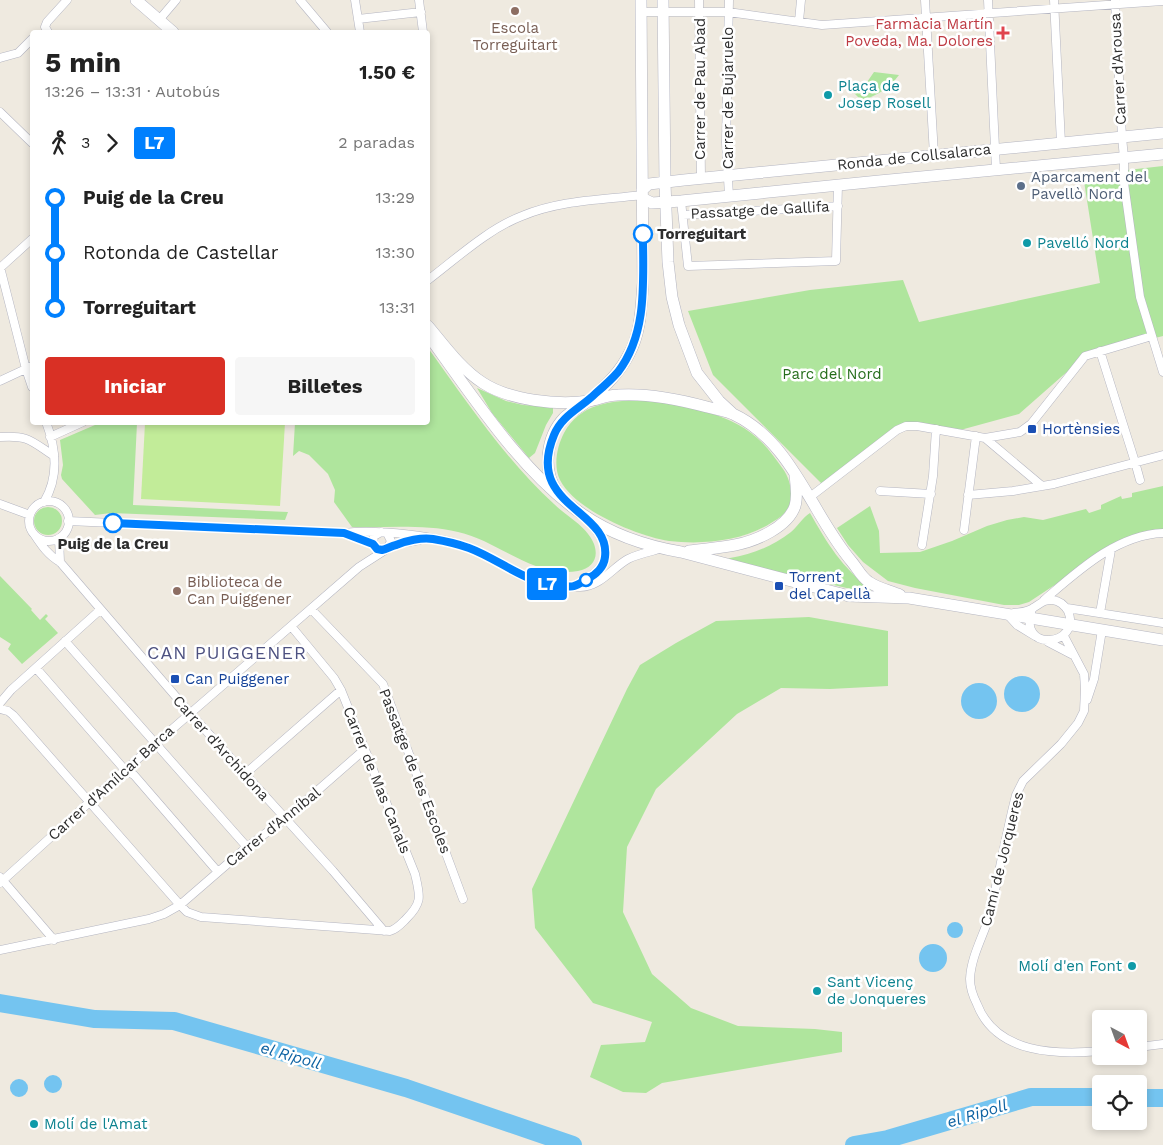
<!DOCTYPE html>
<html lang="es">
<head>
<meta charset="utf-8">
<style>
	:root { --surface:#fff; --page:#f6f6f6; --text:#222; --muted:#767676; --accent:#d93025 }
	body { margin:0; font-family:"Work Sans",sans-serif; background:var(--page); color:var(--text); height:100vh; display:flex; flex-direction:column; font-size:19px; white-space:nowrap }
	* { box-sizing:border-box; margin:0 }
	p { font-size:16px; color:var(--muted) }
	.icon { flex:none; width:28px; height:28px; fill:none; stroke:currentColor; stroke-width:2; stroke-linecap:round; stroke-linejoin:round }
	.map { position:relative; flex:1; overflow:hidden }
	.side { position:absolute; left:30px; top:30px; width:400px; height:395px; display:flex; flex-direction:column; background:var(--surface); border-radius:5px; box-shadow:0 2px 8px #0003 }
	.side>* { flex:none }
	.badge { padding:0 10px; border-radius:4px; font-size:18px; line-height:32px }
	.needle { width:32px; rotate:139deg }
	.tools { position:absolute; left:1092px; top:1010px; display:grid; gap:10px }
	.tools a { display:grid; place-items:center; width:55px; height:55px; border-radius:5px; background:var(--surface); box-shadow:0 2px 8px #0003; font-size:25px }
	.map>.badge { position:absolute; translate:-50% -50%; box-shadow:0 0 0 2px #fff }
	.legs { display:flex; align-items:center; gap:8px; height:55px; padding:0 15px; font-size:16px }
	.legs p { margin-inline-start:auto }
	.overview { display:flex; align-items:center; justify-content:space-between; height:85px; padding:0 15px }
	h1 { font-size:28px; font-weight:700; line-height:38px }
	.cta { display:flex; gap:10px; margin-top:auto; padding:10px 15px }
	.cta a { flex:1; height:58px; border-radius:5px; background:var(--accent); color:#fff; font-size:20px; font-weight:700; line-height:58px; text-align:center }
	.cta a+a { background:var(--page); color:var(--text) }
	ul { padding:0 15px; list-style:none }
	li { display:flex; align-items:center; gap:18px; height:55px; font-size:19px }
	li i { display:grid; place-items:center; width:8px; height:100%; margin:0 6px; background:currentColor }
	li i::after { content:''; width:12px; height:12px; margin:-6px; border:4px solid; border-radius:50%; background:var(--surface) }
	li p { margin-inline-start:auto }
	li:first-child i { background:linear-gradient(#0000 50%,currentColor 0) }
	li:last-child i { background:linear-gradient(currentColor 50%,#0000 0) }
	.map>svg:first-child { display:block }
	.green { fill:#afe59d }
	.pitch { fill:#c2ec99 }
	.water { fill:#74c4f0 }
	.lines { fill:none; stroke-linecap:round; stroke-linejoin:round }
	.river { stroke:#74c4f0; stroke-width:18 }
	.street-casing { stroke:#b4b5c1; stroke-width:9 }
	.secondary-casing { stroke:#b4b5c1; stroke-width:12 }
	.street { stroke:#fff; stroke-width:8 }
	.secondary { stroke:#fff; stroke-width:11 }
	.line-1-casing { stroke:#fff; stroke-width:11 }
	.line-1 { stroke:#0080fe; stroke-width:8 }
	.education-dot { fill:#8d6e63; stroke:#fff; stroke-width:2 }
	.health-dot { fill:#e0444e; stroke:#fff; stroke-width:2 }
	.culture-dot { fill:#0f9aa8; stroke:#fff; stroke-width:2 }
	.service-dot { fill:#5c6f8a; stroke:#fff; stroke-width:2 }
	.stop-1-dot { fill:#fff; stroke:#0080fe; stroke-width:2.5 }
	.transit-dot { fill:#1a4fb4; stroke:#fff; stroke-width:2 }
	.labels { text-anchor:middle; stroke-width:5; stroke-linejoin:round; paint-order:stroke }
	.health-label { font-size:15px; fill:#be3a42; stroke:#fff; text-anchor:end }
	.education-label { font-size:15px; fill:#785e54; stroke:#fff }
	.street-label { font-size:15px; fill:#2e2e2e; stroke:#fff }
	.culture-label { font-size:15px; fill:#0d838f; stroke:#fff; text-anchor:start }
	.service-label { font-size:15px; fill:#4e5e75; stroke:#fff; text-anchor:start }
	.stop-label { font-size:15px; font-weight:bold; fill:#2e2e2e; stroke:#fff; text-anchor:start }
	.park-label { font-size:15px; fill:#256d1b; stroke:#fff }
	.transit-label { font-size:15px; fill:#164399; stroke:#fff; text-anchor:start }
	.water-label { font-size:16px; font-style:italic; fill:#0d62a2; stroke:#fff }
	.quarter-label { font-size:18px; letter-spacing:1px; fill:#4d5180; stroke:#fff }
</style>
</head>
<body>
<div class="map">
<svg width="1163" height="1145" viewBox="0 0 1163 1145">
	<rect width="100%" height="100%" fill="#efeae0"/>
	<path class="green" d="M 874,72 L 899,75 C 889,89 878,94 862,101 L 854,93 L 865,85 Z
		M 1163,166 L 1163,336 L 1085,356 L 1019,414 L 953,432 L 902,428 L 824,486 L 713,375 L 688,311 L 810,290 L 903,280 L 919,322 L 1100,283 L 1083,175 Z
		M 428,348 C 467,402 505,459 554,504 C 567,517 587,526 594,544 C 599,558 593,568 578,571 C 533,578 499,541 458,532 C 424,524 386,528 352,527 L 334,502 L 335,490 L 328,474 L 309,455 L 299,451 L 293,456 L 295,423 L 428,422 Z
		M 477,388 L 506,401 L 523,405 L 553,407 L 553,413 L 546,425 L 535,453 L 529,458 L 492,413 Z
		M 639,400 C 676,403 728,412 756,437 C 767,446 775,458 783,469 C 791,480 795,500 786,511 C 783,516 776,520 771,523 C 743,541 703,545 669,541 C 637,536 575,510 560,480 C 553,466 557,446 564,433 C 580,404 609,401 639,400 Z
		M 102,422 L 137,423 L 133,505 L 288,512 L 285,520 L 111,513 L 95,515 L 62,479 L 61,475 L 63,465 L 60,440 Z
		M 1163,486 L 1163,533 L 1149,534 L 1091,561 L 1029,602 L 1019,605 L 1004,605 L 915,588 L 888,581 L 863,562 L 848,545 L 837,528 L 870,506 L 879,531 L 880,553 L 920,552 L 952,541 L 987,526 L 1007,520 L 1024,517 L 1043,520 L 1086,509 L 1089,513 L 1101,509 L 1101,505 L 1121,496 L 1122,499 L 1132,497 L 1132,493 Z
		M34 521a14 14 0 1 1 28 0a14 14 0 1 1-28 0Z
		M 810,513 C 827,543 842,568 871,589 L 871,591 L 868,593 L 727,560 L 730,558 C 753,554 773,546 791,532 C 798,526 802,518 810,513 Z
		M 0,576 L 32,609 L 31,610 L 40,620 L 46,614 L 48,616 L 45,619 L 58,633 L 22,664 L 8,649 L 11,644 L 0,637 Z
		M 809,617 L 888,631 L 888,686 L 830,689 L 781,688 L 737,714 L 656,789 L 627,847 L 623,912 L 652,974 L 691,1008 L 738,1026 L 815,1029 L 842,1032 L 842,1052 L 662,1083 L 646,1093 L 623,1092 L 590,1077 L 601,1045 L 645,1042 L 652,1022 L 593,1003 L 535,928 L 532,889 L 627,689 L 640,665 L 676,643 L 716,621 Z"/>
	<path class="pitch" d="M 145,423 L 285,423 L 280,506 L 141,499 Z"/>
	<path class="water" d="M1004 694a18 18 0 1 1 36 0a18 18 0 1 1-36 0Z
		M961 701a18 18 0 1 1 36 0a18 18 0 1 1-36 0Z
		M947 930a8 8 0 1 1 16 0a8 8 0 1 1-16 0Z
		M919 958a14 14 0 1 1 28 0a14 14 0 1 1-28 0Z
		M44 1084a9 9 0 1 1 18 0a9 9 0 1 1-18 0Z
		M10 1088a9 9 0 1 1 18 0a9 9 0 1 1-18 0Z"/>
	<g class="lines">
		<path class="river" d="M 0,1003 L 95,1019 L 174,1021 L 406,1088 L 573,1145
			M 1139,1098 L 1163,1098
			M 854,1145 L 888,1139 L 1031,1097 L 1101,1097"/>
		<g class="street-casing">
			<path id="street" d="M 300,0 L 327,32
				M 355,0 L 360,32
				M 419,0 L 423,32
				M 699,0 L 701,178
				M 925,0 L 934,155
				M 988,0 L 996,169
				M 1054,0 L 1061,143
				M 1115,0 L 1122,137 L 1124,158 L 1124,183 L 1140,297 L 1163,372
				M 641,12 L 728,12 L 822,25 L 1163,1
				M 358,19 L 421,12
				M 159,20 L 176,0
				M 799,21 L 801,0
				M 48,32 L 45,27 L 47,22 L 67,0
				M 0,58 L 18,53 L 32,39
				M 0,112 L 32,143
				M 729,196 L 726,142 L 729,0
				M 681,201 L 688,266 L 836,261 L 838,185
				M 683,215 L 838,206
				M 0,267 L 26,369 L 32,387
				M 0,268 L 32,239
				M 428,280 C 457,258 488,229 522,216 C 560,200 602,200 642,195
				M 1100,351 L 1135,462 L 1140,480
				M 0,381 L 32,366
				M 0,437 C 29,435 31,441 54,456
				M 50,437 L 83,422
				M 985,438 L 1020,432 L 1031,424 L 1085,356 L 1152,336
				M 880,491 L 931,494
				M 968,495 L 1013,491 L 1054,484 L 1163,455
				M 810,497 L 897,430 L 906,426 L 917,426 L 985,438 L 1042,486
				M29 521a20 20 0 1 1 40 0a20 20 0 1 1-40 0Z
				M 44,502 C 59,477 56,448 46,422
				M 0,504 L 30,515
				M 68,521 L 344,533 C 376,529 441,536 471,548 C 512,566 531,587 580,587 C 600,587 612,568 628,559 C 638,554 649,552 660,549
				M 964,530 L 976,436
				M 381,532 L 374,536 L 373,544 L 377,549 L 385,550
				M 346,533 L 373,544
				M 34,534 C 42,546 48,555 60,562 L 190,713 L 333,871 L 384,931
				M 59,538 L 60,562
				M 922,545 L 933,476 L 936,429
				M 389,547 L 398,544 L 420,540
				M 576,585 C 609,568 616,551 589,522
				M 1044,600 C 1078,571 1116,535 1163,533
				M 1067,608 L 1163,623
				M 311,609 L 383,684 L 463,899
				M 1014,613 C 1020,612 1028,612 1033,608 C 1040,604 1044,599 1053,600 C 1060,601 1065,606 1068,611 C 1083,646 1016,654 1032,609
				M 1100,613 L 1111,550
				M 1007,614 L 1017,625 L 1035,636
				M 1064,636 L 1084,674 L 1085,689 L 1084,711 L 1078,723 L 1061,744 L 1023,781 L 1016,795 C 1006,834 999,874 990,914 C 984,935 971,956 970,979 C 970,988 973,996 977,1004 C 996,1054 1056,1055 1101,1051
				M 65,641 L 247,847
				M 1048,642 L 1071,654
				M 36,668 L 125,770 L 134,775 L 218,872
				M 1087,700 L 1094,679 L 1102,630
				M 0,703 L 11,690 L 100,610
				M 0,709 L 8,711 L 13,715 L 180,905 L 247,847 L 285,819 L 365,749
				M 245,774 L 341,690
				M 0,877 L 54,940
				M 0,883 L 125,770 L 359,567 L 387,549 L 391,541 L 387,533
				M 0,950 L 149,919 L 164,914 L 180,905 L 187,912 L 201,917 L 390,931 C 397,929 401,924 406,919 C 423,902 420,896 415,874 L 341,690 L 334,678 L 291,626
				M 1139,1047 L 1163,1044"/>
		</g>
		<g class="secondary-casing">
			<path id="secondary" d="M 136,0 L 173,32
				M 663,0 L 665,183 L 668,262 L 672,297 L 679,325 L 697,373 L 719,401 L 732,413
				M 642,190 L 649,184 L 684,180 L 1163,133
				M 642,198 L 652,203 L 681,201 L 879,181 L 1163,154
				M 428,326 C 444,345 461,369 483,383 C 509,400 558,406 589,401 C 599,399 608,395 618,395 C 649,393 678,399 707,407 C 716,409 725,411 733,414 C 793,442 811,514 852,562 C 857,568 862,578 869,582 C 877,588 891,591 900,595
				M 428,335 C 472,395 520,471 582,514 C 611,534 646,546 681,552 L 849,596 L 909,598 L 1163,640
				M 556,490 C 543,469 546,437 564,418 C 571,411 581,407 589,400 C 604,388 620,372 629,354 C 641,333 641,307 643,283 L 641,0
				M 689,551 C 704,549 720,548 735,545 C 756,541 788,527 795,506 C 798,496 796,485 795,475"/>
		</g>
		<use href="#street" class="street"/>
		<use href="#secondary" class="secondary"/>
	</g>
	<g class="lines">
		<g class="line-1-casing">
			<path id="line-1" d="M 113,523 L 344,533 L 373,544 L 377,549 L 382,550 C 387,549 391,546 396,545 C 405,541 422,537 433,539 C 445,541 458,544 469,548 C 501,560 527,585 563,586 C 566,586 571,587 574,586 C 579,585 583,581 587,579 C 596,575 604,567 605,557 C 611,509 524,507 554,435 C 562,415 581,408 596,393 C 603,387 611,380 618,372 C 648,333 643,280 643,234"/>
		</g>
		<use href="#line-1" class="line-1"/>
	</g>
	<g class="education-dot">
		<circle cx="515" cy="11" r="5"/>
		<circle cx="177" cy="591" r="5"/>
	</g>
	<path class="health-dot" d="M1000.5 25.5h5v5h5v5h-5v5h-5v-5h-5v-5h5z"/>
	<g class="culture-dot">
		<circle cx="828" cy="95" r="5"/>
		<circle cx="1027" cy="243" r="5"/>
		<circle cx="1132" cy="966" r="5"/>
		<circle cx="817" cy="991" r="5"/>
		<circle cx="34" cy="1124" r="5"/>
	</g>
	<circle class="service-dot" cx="1021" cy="186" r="5"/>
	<g class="stop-1-dot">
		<circle cx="643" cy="234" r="9"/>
		<circle cx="113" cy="523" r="9"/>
		<circle cx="586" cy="580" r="6"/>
	</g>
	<g class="transit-dot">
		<rect x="1027" y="424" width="10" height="10" rx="2.5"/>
		<rect x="774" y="581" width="10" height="10" rx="2.5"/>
		<rect x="170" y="674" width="10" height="10" rx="2.5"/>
	</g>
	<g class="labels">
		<g class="health-label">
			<text x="993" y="29">Farmàcia Martín<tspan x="993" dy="17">Poveda, Ma. Dolores</tspan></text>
		</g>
		<g class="education-label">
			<text x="515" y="33">Escola<tspan x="515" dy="17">Torreguitart</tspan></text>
			<text x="187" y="587" text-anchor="start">Biblioteca de<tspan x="187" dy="17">Can Puiggener</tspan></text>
		</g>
		<g class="street-label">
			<text transform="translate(1118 69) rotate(-93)" y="5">Carrer d'Arousa</text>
			<text transform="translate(700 89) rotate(-90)" y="5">Carrer de Pau Abad</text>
			<text transform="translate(728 98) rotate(-90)" y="5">Carrer de Bujaruelo</text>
			<text transform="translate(914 157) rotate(-6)" y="5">Ronda de Collsalarca</text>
			<text transform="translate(760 210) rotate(-3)" y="5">Passatge de Gallifa</text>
			<text transform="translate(221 748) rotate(48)" y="5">Carrer d'Archidona</text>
			<text transform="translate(415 771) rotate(69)" y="5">Passatge de les Escoles</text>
			<text transform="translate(377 780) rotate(68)" y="5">Carrer de Mas Canals</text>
			<text transform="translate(111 783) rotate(-42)" y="5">Carrer d'Amílcar Barca</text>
			<text transform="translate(273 827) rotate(-39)" y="5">Carrer d'Anníbal</text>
			<text transform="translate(1002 859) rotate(-76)" y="5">Camí de Jorqueres</text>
		</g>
		<g class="culture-label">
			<text x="838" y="91">Plaça de<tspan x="838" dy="17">Josep Rosell</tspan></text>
			<text x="1037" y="248">Pavelló Nord</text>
			<text x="1122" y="971" text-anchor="end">Molí d'en Font</text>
			<text x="827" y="987">Sant Vicenç<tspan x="827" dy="17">de Jonqueres</tspan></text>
			<text x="44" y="1129">Molí de l'Amat</text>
		</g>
		<g class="service-label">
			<text x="1031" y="182">Aparcament del<tspan x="1031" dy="17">Pavellò Nord</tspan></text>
		</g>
		<g class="stop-label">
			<text x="657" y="239">Torreguitart</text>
			<text x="113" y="549" text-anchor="middle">Puig de la Creu</text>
		</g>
		<g class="park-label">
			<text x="832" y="379">Parc del Nord</text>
		</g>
		<g class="transit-label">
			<text x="1042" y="434">Hortènsies</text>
			<text x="789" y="582">Torrent<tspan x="789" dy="17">del Capellà</tspan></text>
			<text x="185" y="684">Can Puiggener</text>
		</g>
		<g class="water-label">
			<text transform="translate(291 1055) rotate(16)" y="6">el Ripoll</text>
			<text transform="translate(977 1113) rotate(-17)" y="6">el Ripoll</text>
		</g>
		<g class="quarter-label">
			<text x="227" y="659">CAN PUIGGENER</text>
		</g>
	</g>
</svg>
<div class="tools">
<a><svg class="needle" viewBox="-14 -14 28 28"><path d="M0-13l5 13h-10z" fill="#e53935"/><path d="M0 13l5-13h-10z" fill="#767676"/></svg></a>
<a><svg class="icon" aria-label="locate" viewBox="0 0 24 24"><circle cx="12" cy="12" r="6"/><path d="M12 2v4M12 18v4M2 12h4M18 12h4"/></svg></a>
</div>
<b class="badge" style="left:547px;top:584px;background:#0080fe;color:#fff">L7</b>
<section class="side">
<div class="overview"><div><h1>5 min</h1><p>13:26 – 13:31 · Autobús</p></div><b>1.50 €</b></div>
<div class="legs"><svg class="icon" aria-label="walk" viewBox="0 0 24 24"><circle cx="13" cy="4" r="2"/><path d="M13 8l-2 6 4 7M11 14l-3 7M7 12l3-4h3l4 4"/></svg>3<svg class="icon" aria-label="forward" viewBox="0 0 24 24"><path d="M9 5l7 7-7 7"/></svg><b class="badge" style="background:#0080fe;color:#fff">L7</b><p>2 paradas</p></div>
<ul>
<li><i style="color:#0080fe"></i><b>Puig de la Creu</b><p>13:29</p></li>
<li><i style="color:#0080fe"></i><span>Rotonda de Castellar</span><p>13:30</p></li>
<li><i style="color:#0080fe"></i><b>Torreguitart</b><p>13:31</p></li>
</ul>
<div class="cta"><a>Iniciar</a><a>Billetes</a></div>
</section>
</div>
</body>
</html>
